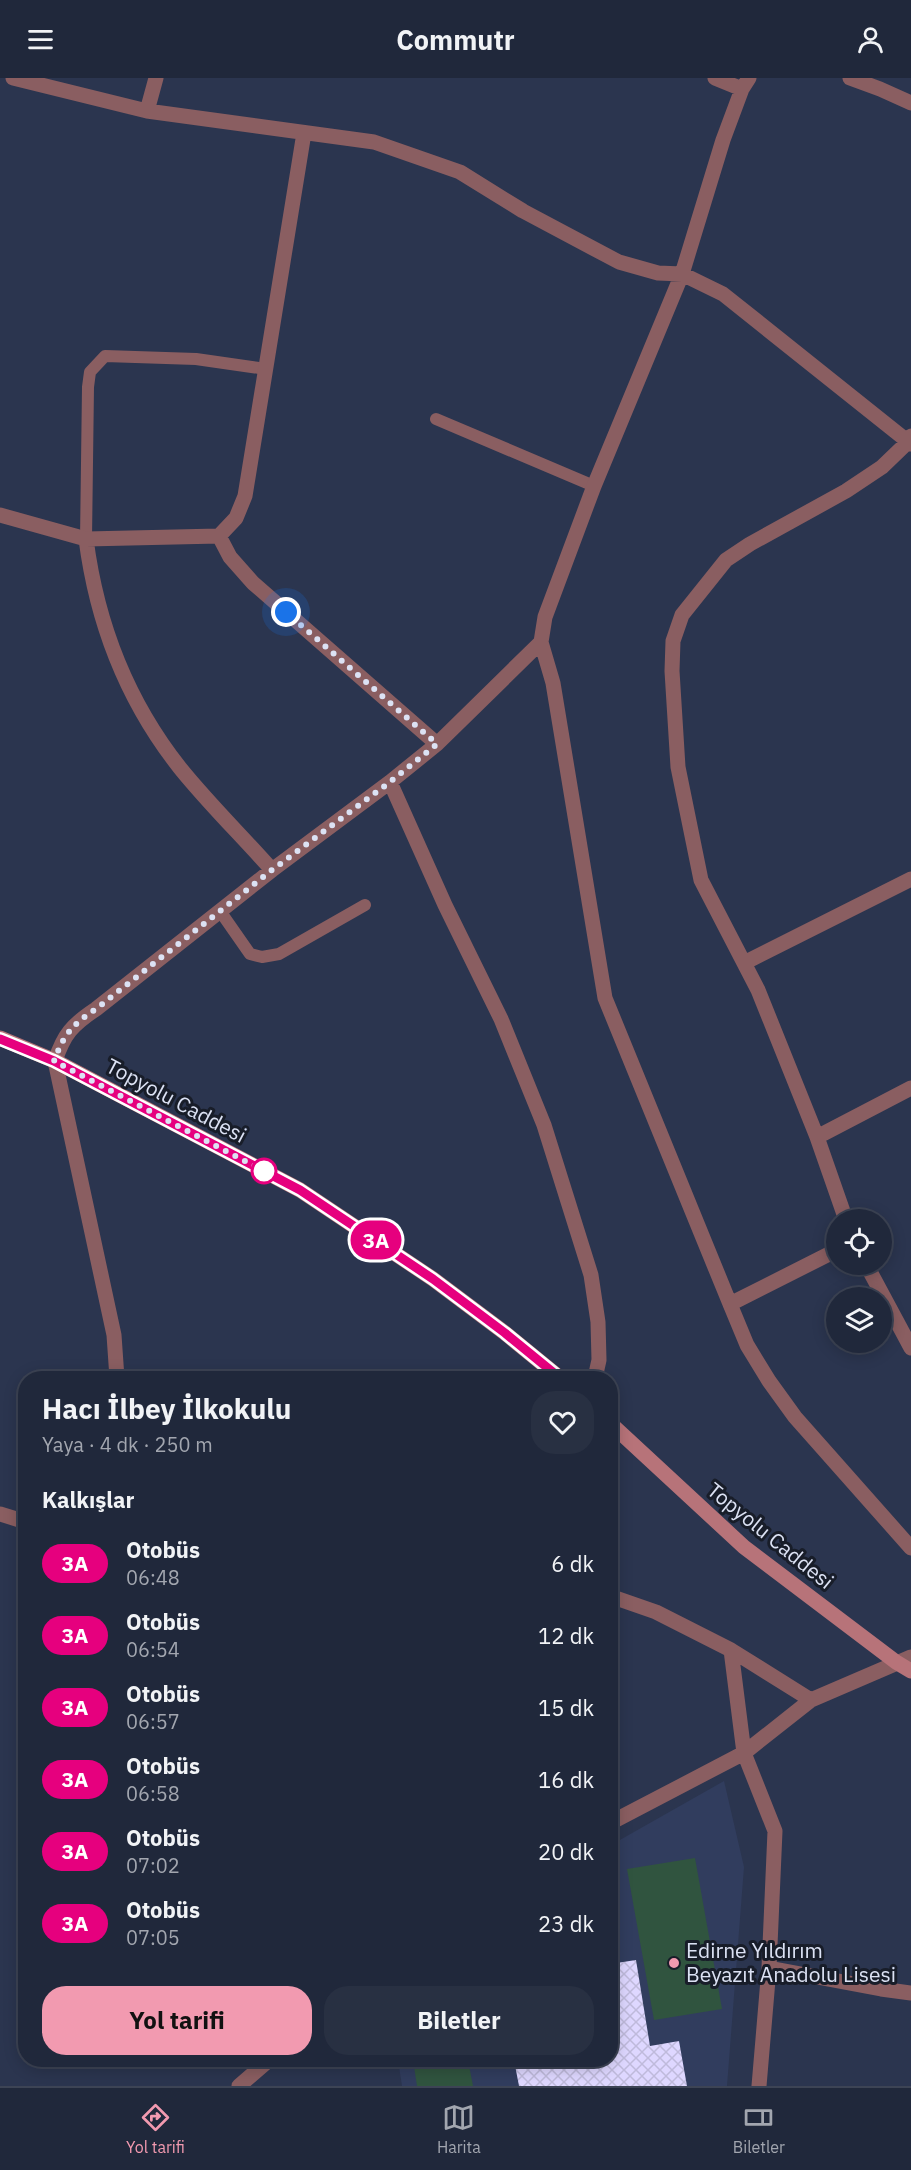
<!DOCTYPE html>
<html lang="tr">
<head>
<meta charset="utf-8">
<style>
	:root { --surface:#20283b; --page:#283042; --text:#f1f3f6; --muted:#a2a6af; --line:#3d4455; --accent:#f29ab0 }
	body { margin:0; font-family:"IBM Plex Sans",sans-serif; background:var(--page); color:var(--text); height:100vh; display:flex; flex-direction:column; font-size:22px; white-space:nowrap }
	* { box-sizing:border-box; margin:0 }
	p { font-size:20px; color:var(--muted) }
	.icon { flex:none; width:33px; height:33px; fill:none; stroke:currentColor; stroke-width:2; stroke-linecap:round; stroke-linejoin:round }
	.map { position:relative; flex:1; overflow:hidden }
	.drawer { position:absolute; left:18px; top:1293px; width:600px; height:696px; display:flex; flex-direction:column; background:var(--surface); border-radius:24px; box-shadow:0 3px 15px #0003,0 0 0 2px var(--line) }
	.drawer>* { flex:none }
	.badge { padding:0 12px; border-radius:20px; font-size:21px; line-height:39px }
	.tools { position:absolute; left:826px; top:1131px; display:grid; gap:12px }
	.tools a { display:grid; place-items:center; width:66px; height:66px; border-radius:50%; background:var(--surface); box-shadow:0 3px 15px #0003,0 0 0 2px var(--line); font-size:30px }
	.you { position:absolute; width:30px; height:30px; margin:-15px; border:4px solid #fff; border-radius:50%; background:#1a73e8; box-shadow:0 0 0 9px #1a73e833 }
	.map>.badge { position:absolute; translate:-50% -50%; box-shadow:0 0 0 3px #fff }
	h2 { padding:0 24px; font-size:22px; line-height:54px }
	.round { display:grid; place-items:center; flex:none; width:63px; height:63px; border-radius:24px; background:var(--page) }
	.head { display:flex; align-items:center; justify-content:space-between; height:102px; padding:0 24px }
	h1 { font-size:28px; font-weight:800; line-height:45px }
	.button { display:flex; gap:12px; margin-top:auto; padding:12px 24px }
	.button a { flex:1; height:69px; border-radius:24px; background:var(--accent); color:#111; font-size:24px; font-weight:800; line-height:69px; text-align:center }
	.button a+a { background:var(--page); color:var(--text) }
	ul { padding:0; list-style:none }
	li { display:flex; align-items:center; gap:18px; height:72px; padding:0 24px }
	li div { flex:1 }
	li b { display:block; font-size:22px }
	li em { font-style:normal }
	li .badge { min-width:66px; font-weight:700; text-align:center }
	header { display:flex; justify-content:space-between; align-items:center; height:78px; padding:0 24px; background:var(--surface); font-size:27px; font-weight:800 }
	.menu { display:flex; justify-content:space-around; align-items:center; height:84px; border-top:2px solid var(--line); background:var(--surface); font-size:16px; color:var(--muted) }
	.menu a { display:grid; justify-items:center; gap:3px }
	.menu .on { color:var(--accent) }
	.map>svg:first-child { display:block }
	.built { fill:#313d5e }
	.green { fill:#30543f }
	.building { fill:url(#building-cross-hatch) }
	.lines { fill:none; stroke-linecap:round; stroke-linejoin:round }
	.lane { stroke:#8a5e61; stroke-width:12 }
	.street { stroke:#8a5e61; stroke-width:15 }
	.secondary { stroke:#b77379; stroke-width:15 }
	.line-casing { stroke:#fff; stroke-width:14 }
	.line { stroke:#e6007e; stroke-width:9 }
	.walk { stroke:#dce2f4; stroke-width:6; stroke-dasharray:0 10.8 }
	.stop-dot { fill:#fff; stroke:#e6007e; stroke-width:3 }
	.poi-dot { fill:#f29ab0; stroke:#181d29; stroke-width:2 }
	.labels { text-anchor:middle; stroke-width:6; stroke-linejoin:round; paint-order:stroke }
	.street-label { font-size:21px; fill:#dce2f4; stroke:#181d29 }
	.poi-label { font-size:21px; fill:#dce2f4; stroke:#181d29; text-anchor:start }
</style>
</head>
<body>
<header><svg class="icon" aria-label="menu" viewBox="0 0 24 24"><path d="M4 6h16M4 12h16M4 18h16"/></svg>Commutr<svg class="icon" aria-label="person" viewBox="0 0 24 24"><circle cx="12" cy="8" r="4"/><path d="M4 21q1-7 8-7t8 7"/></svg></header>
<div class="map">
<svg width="911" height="2008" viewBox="0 0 911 2008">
	<defs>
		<pattern id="building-cross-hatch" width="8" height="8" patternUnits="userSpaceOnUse" patternTransform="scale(1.5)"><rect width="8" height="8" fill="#ded7ff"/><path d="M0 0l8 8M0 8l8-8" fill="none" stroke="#bfbadb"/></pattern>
	</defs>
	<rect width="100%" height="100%" fill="#2b354f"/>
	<path class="built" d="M 724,1703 L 744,1789 L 727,2008 L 402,2008 L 398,1982 L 610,1982 L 611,1767 Z"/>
	<path class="green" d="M 695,1780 L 722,1931 L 654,1942 L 627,1791 Z
		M 413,1982 L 468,1982 L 473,2008 L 417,2008 Z"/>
	<path class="building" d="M 636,1882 L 650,1968 L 679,1963 L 687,2008 L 519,2008 L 514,1982 L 610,1982 L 610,1886 Z"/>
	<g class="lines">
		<path class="lane" d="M 436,341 L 594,408
			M 86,461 L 88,309 L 90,294 L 105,278 L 196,281 L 266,291
			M 220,833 L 250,876 L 262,879 L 279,876 L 365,827"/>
		<path class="street" d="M 13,0 L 147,33 L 374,64 L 460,94 L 523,133 L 619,184 L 658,195 L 682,196 L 723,216 L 911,366
			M 715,0 L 742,11
			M 749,0 L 742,11 L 723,62 L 682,196 L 594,408 L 545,539 L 541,564 L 553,605 L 605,920 L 730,1226 L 747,1267 L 769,1303 L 795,1339 L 911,1470
			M 850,0 L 880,11 L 911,25
			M 147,33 L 156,0
			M 0,437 L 86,461 L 219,458 L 230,479 L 253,505 L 437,666
			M 219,458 L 236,440 L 245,418 L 304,55
			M 86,461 C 97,546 127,623 180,690 C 209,726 242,758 272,792
			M 390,704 L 445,827 L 501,941 L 544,1047 L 591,1197 L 598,1244 L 599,1282 L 595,1300
			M 744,885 L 911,801
			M 817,1059 L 911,1010
			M 846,1142 L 817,1059 L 758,912 L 701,802 L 678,689 L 672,593 L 673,563 L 682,537 L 726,482 L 750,466 L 846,413 L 882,389 L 908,364 L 911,358
			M 866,1186 L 911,1270
			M 730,1226 L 837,1172
			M 117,1300 L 114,1257 L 55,983 C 64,956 72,947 96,931 L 272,792 L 390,704 L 437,666 L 541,564
			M 0,1436 L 26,1444
			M 610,1518 L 656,1534 L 731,1572 L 811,1622 L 911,1579
			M 731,1572 L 744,1675 L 811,1622
			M 610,1745 L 744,1675 L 775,1753 L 769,1890 L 759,2008
			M 769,1890 L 881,1911 L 911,1915
			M 239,2008 L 269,1982"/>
		<path class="secondary" d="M 0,960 L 55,983 L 300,1112 L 433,1201 L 505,1255 L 560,1300
			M 610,1345 L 744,1469 L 896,1584 L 911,1593"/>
	</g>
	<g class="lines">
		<g class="line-casing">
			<path id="line" d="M 0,961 L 54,983 L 300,1112 L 433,1201 L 505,1255 L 560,1300"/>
		</g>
		<use href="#line" class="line"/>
		<path class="walk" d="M 264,1093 L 54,983 C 64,956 72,947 96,931 L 272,792 L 390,704 L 437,666 L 286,534"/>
	</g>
	<circle class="stop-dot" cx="264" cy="1093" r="12"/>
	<circle class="poi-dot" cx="674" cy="1885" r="6"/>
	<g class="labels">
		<g class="street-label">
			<text transform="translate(176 1023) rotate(28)" y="7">Topyolu Caddesi</text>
			<text transform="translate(770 1458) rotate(39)" y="7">Topyolu Caddesi</text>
		</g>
		<g class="poi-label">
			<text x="686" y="1880">Edirne Yıldırım<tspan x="686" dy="24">Beyazıt Anadolu Lisesi</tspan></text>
		</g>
	</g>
</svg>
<div class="tools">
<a><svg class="icon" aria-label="locate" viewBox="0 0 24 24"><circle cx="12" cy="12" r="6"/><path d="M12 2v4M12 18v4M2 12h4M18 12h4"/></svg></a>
<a><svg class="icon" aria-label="layers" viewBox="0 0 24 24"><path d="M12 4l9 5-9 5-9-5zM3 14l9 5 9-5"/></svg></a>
</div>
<div class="you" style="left:286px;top:534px"></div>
<b class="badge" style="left:376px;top:1162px;background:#e6007e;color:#fff">3A</b>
<section class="drawer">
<div class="head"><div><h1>Hacı İlbey İlkokulu</h1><p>Yaya · 4 dk · 250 m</p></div><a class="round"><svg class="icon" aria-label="heart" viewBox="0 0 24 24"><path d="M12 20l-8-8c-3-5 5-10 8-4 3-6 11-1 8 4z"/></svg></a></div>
<h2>Kalkışlar</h2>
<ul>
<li><span class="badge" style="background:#e6007e;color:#fff">3A</span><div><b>Otobüs</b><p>06:48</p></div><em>6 dk</em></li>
<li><span class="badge" style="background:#e6007e;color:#fff">3A</span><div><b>Otobüs</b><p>06:54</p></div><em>12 dk</em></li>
<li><span class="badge" style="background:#e6007e;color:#fff">3A</span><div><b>Otobüs</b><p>06:57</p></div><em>15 dk</em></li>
<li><span class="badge" style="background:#e6007e;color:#fff">3A</span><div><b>Otobüs</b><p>06:58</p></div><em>16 dk</em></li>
<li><span class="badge" style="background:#e6007e;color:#fff">3A</span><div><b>Otobüs</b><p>07:02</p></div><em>20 dk</em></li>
<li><span class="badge" style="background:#e6007e;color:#fff">3A</span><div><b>Otobüs</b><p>07:05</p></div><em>23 dk</em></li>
</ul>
<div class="button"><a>Yol tarifi</a><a>Biletler</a></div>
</section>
</div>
<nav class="menu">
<a class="on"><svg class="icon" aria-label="directions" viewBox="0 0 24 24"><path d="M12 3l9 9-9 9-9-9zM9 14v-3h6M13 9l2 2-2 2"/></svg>Yol tarifi</a>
<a><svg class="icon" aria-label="map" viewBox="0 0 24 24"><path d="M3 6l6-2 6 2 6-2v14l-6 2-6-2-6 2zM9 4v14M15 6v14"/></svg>Harita</a>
<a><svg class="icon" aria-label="tickets" viewBox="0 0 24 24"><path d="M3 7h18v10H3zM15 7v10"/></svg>Biletler</a>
</nav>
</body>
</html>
